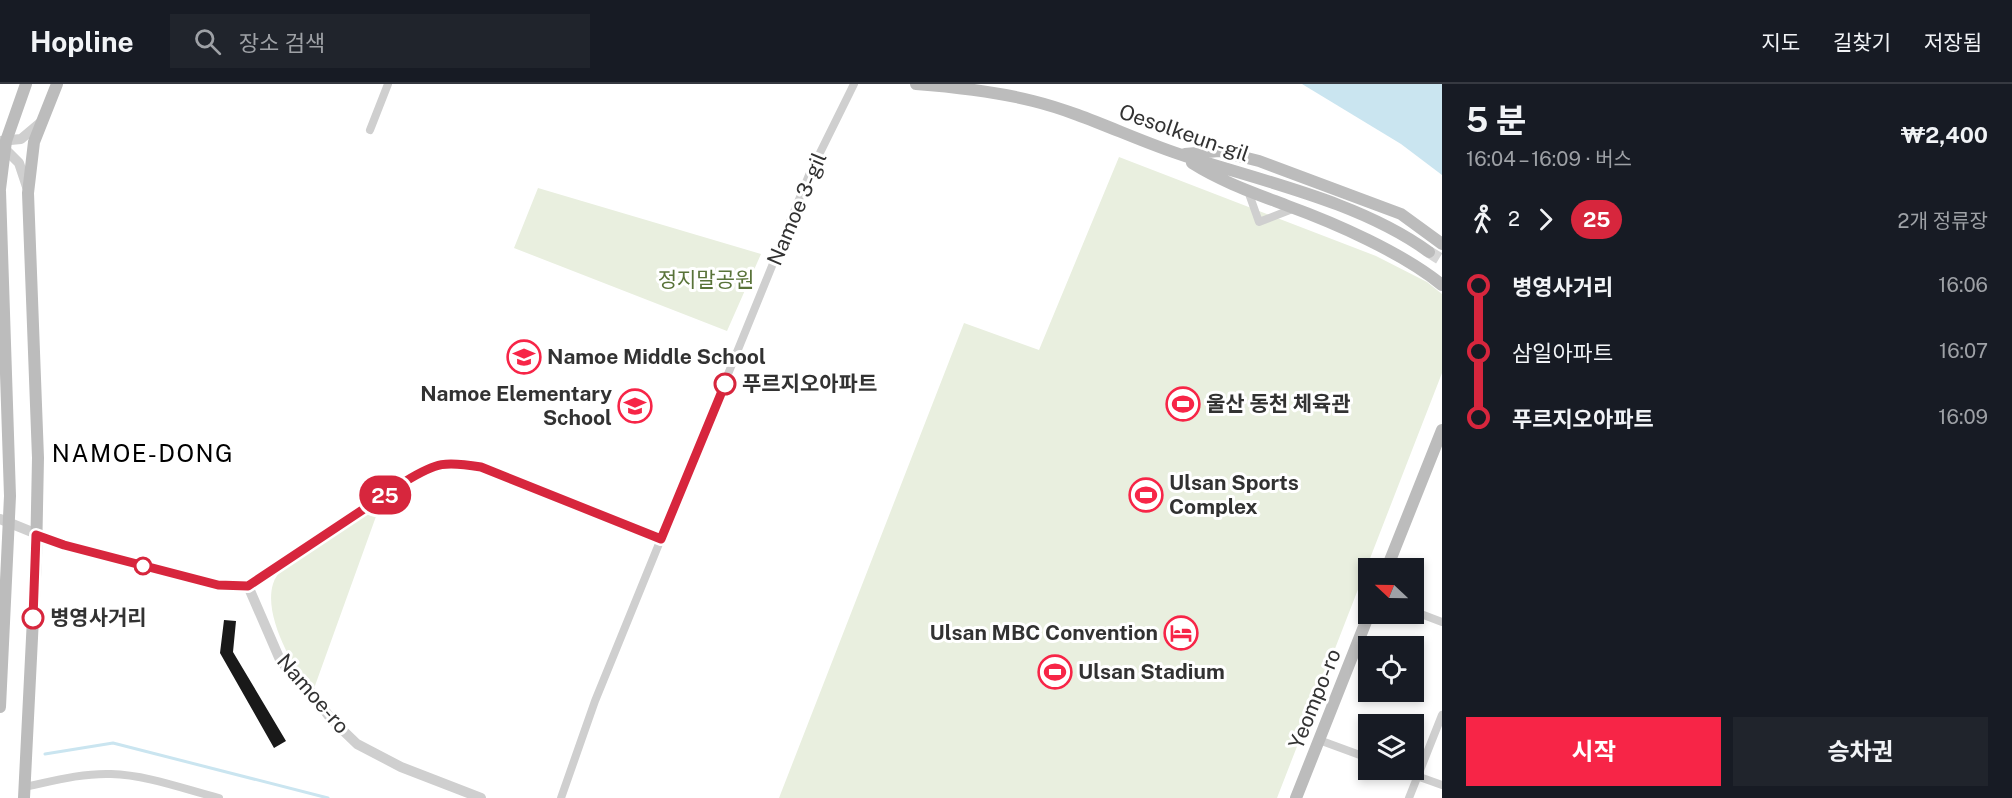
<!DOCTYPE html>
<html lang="ko">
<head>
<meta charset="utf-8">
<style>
	:root { --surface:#171b24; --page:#20242c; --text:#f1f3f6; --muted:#9ea1a6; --line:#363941; --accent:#f72547 }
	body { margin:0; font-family:"Public Sans","Noto Sans KR",sans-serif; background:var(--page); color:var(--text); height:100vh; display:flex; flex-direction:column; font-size:22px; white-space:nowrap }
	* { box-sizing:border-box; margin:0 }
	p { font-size:20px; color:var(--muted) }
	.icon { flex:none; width:33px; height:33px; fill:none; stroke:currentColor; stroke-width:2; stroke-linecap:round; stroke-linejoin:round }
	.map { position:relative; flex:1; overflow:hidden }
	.panel { display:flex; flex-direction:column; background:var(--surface); width:570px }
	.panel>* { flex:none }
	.badge { padding:0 12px; border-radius:20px; font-size:21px; line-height:39px }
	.needle { width:39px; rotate:292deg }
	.tools { position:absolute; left:1358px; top:474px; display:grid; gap:12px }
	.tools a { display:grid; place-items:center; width:66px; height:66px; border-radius:0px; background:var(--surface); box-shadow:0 3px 9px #0003; font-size:30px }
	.map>.badge { position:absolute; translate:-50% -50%; box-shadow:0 0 0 3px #fff }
	.legs { display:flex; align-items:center; gap:9px; height:66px; padding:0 24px; font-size:20px }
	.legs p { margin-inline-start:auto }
	.head { display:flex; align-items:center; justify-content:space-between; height:102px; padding:0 24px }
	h1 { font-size:33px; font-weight:700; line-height:45px }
	.cta { display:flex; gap:12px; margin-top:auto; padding:12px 24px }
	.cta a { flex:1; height:69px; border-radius:0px; background:var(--accent); color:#fff; font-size:24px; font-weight:700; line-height:69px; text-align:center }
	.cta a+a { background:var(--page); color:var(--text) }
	ul { padding:0 24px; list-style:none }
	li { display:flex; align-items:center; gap:21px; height:66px; font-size:22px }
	li i { display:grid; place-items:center; width:9px; height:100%; margin:0 8px; background:currentColor }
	li i::after { content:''; width:15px; height:15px; margin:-8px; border:4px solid; border-radius:50%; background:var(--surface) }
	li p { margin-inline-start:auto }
	li:first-child i { background:linear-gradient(#0000 50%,currentColor 0) }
	li:last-child i { background:linear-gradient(currentColor 50%,#0000 0) }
	header { display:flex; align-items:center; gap:36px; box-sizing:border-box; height:84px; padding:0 30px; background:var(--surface); border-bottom:2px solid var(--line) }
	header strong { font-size:28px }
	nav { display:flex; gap:33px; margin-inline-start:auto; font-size:21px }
	.search { width:420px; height:54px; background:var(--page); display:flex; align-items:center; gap:15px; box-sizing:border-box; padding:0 21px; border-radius:0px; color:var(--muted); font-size:22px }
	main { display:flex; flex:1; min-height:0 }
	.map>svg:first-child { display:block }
	.green { fill:#e9efdf }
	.water { fill:#cae5f0 }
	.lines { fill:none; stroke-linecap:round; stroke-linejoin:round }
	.stream { stroke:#cae5f0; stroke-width:3 }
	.building { fill:#191919 }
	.secondary-tunnel { stroke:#d6d6d6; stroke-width:12; stroke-dasharray:12 6; stroke-linecap:butt }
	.minor { stroke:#cfcfcf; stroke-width:8 }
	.tertiary { stroke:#cfcfcf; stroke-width:10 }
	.secondary { stroke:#bcbcbc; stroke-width:12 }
	.line-1-casing { stroke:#fff; stroke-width:14 }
	.line-1 { stroke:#d7263d; stroke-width:9 }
	.stop-1-dot { fill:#fff; stroke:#d7263d; stroke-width:3 }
	.labels { text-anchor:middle; stroke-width:6; stroke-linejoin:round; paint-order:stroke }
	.street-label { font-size:21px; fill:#323232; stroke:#fff }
	.park-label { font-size:21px; fill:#597339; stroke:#fff }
	.poi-label { font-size:21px; font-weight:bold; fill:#323232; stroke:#fff; text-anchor:start }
	.stop-label { font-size:21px; font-weight:bold; fill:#323232; stroke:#fff; text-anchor:start }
	.quarter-label { font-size:24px; letter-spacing:1.5px; fill:#000; stroke:#fff }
</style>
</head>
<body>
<header>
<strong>Hopline</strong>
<div class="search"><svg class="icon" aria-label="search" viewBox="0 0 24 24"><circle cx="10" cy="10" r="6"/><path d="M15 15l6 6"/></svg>장소 검색</div>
<nav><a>지도</a><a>길찾기</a><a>저장됨</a></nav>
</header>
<main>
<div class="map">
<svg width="1442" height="714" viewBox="0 0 1442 714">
	<rect width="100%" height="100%" fill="#fff"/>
	<path class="green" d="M 1119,73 L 1376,172 L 1427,198 L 1442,210 L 1442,289 L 1277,714 L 779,714 L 964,239 L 1039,266 Z
		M 538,104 L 761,170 L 727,247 L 514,164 Z
		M 383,413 L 312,610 C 294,584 263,533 273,500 C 281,472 357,430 383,413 Z"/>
	<path class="water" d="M 1302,0 L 1442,0 L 1442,91 L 1401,60 Z"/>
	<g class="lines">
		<path class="stream" d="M 45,670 L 113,659 L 328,714"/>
	</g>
	<path class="building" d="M 224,536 L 236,537 L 233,568 L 286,657 L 274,664 L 220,569 Z"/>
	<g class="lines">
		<path class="secondary-tunnel" d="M 1429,168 L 1442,176"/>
		<path class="minor" d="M 370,46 L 388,0
			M 1248,107 L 1259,138 L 1295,124
			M 248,502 L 431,382 L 455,378 L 481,383 L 661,455
			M 1413,527 L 1442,538
			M 1319,656 L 1368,674
			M 1400,686 L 1442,701
			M 25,703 C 53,697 82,689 111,690 C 147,691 184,705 219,714
			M 561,714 L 595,617 L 809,91 L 854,0
			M 1409,714 L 1442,631"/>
		<path class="tertiary" d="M 0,57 L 21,55 L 40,39
			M 1,61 L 19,79 L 27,103
			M 0,435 L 64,461 L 218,501 L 248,502 L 281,578 L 309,605 L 331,635 L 357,660 L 401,683 L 481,714"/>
		<path class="secondary" d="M 916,0 C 955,3 994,7 1033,17 C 1086,30 1136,57 1188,73 C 1266,98 1362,119 1429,168
			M 1185,70 L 1219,67 L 1259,77 L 1401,130 L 1442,160
			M 1192,79 C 1222,98 1254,109 1288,122 C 1335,139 1403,169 1442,201
			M 0,105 L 6,57 L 26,0
			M 0,107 L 10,412 L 0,623
			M 1387,484 L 1442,346
			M 24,714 L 36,474 L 38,374 L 28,109 L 34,58 L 57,0
			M 1296,714 L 1369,530"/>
	</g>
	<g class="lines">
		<g class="line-1-casing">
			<path id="line-1" d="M 33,534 L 36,451 L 64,461 L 218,501 L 248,502 L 406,397 C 437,378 445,377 481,383 L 661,455 L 725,300"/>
		</g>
		<use href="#line-1" class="line-1"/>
	</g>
	<defs>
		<g id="school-ring" transform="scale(1.725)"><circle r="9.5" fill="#fff" stroke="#f72547" stroke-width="1.5"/><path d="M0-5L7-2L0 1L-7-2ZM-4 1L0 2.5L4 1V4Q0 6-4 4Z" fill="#f72547"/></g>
		<g id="stadium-ring" transform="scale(1.725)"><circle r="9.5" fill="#fff" stroke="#f72547" stroke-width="1.5"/><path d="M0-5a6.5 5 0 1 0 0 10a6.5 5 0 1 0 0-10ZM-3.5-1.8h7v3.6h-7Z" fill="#f72547"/></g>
		<g id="hotel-ring" transform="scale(1.725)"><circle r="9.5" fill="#fff" stroke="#f72547" stroke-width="1.5"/><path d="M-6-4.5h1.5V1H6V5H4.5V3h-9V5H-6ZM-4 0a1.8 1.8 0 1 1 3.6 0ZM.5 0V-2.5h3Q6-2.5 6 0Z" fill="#f72547"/></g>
	</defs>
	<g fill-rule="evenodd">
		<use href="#school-ring" x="524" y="273"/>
		<use href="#stadium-ring" x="1183" y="320"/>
		<use href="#school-ring" x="635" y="322"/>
		<use href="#stadium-ring" x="1146" y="411"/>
		<use href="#hotel-ring" x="1181" y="549"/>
		<use href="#stadium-ring" x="1055" y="588"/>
	</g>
	<g class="stop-1-dot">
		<circle cx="725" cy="300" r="10"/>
		<circle cx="143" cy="482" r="8"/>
		<circle cx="33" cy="534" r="10"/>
	</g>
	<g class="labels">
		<g class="street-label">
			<text transform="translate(1184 49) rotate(19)" y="7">Oesolkeun-gil</text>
			<text transform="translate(797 125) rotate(-67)" y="7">Namoe 3-gil</text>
			<text transform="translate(313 610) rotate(49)" y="7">Namoe-ro</text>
			<text transform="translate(1315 615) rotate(-68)" y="7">Yeompo-ro</text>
		</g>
		<g class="park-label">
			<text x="706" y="203">정지말공원</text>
		</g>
		<g class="poi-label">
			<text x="547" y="280">Namoe Middle School</text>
			<text x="612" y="317" text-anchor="end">Namoe Elementary<tspan x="612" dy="24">School</tspan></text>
			<text x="1206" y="327">울산 동천 체육관</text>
			<text x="1169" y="406">Ulsan Sports<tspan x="1169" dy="24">Complex</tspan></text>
			<text x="1158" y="556" text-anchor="end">Ulsan MBC Convention</text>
			<text x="1078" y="595">Ulsan Stadium</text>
		</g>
		<g class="stop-label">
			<text x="742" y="307">푸르지오아파트</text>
			<text x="50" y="541">병영사거리</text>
		</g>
		<g class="quarter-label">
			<text x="143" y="378">NAMOE-DONG</text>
		</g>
	</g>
</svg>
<div class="tools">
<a><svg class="needle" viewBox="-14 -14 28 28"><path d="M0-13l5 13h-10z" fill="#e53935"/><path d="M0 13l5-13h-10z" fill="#9ea1a6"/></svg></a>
<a><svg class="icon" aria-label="locate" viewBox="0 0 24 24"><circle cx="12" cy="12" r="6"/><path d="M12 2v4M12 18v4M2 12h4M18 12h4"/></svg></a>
<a><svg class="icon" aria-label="layers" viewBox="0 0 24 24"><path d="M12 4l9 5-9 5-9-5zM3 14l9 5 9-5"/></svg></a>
</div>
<b class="badge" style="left:385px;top:411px;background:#d7263d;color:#fff">25</b>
</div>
<section class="panel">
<div class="head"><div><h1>5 분</h1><p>16:04 – 16:09 · 버스</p></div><b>₩2,400</b></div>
<div class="legs"><svg class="icon" aria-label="walk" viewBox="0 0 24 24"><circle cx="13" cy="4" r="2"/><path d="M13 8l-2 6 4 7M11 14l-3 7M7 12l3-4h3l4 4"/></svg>2<svg class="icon" aria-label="forward" viewBox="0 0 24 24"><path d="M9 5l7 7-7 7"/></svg><b class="badge" style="background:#d7263d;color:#fff">25</b><p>2개 정류장</p></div>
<ul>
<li><i style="color:#d7263d"></i><b>병영사거리</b><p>16:06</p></li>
<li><i style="color:#d7263d"></i><span>삼일아파트</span><p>16:07</p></li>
<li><i style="color:#d7263d"></i><b>푸르지오아파트</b><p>16:09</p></li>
</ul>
<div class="cta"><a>시작</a><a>승차권</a></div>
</section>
</main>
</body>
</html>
